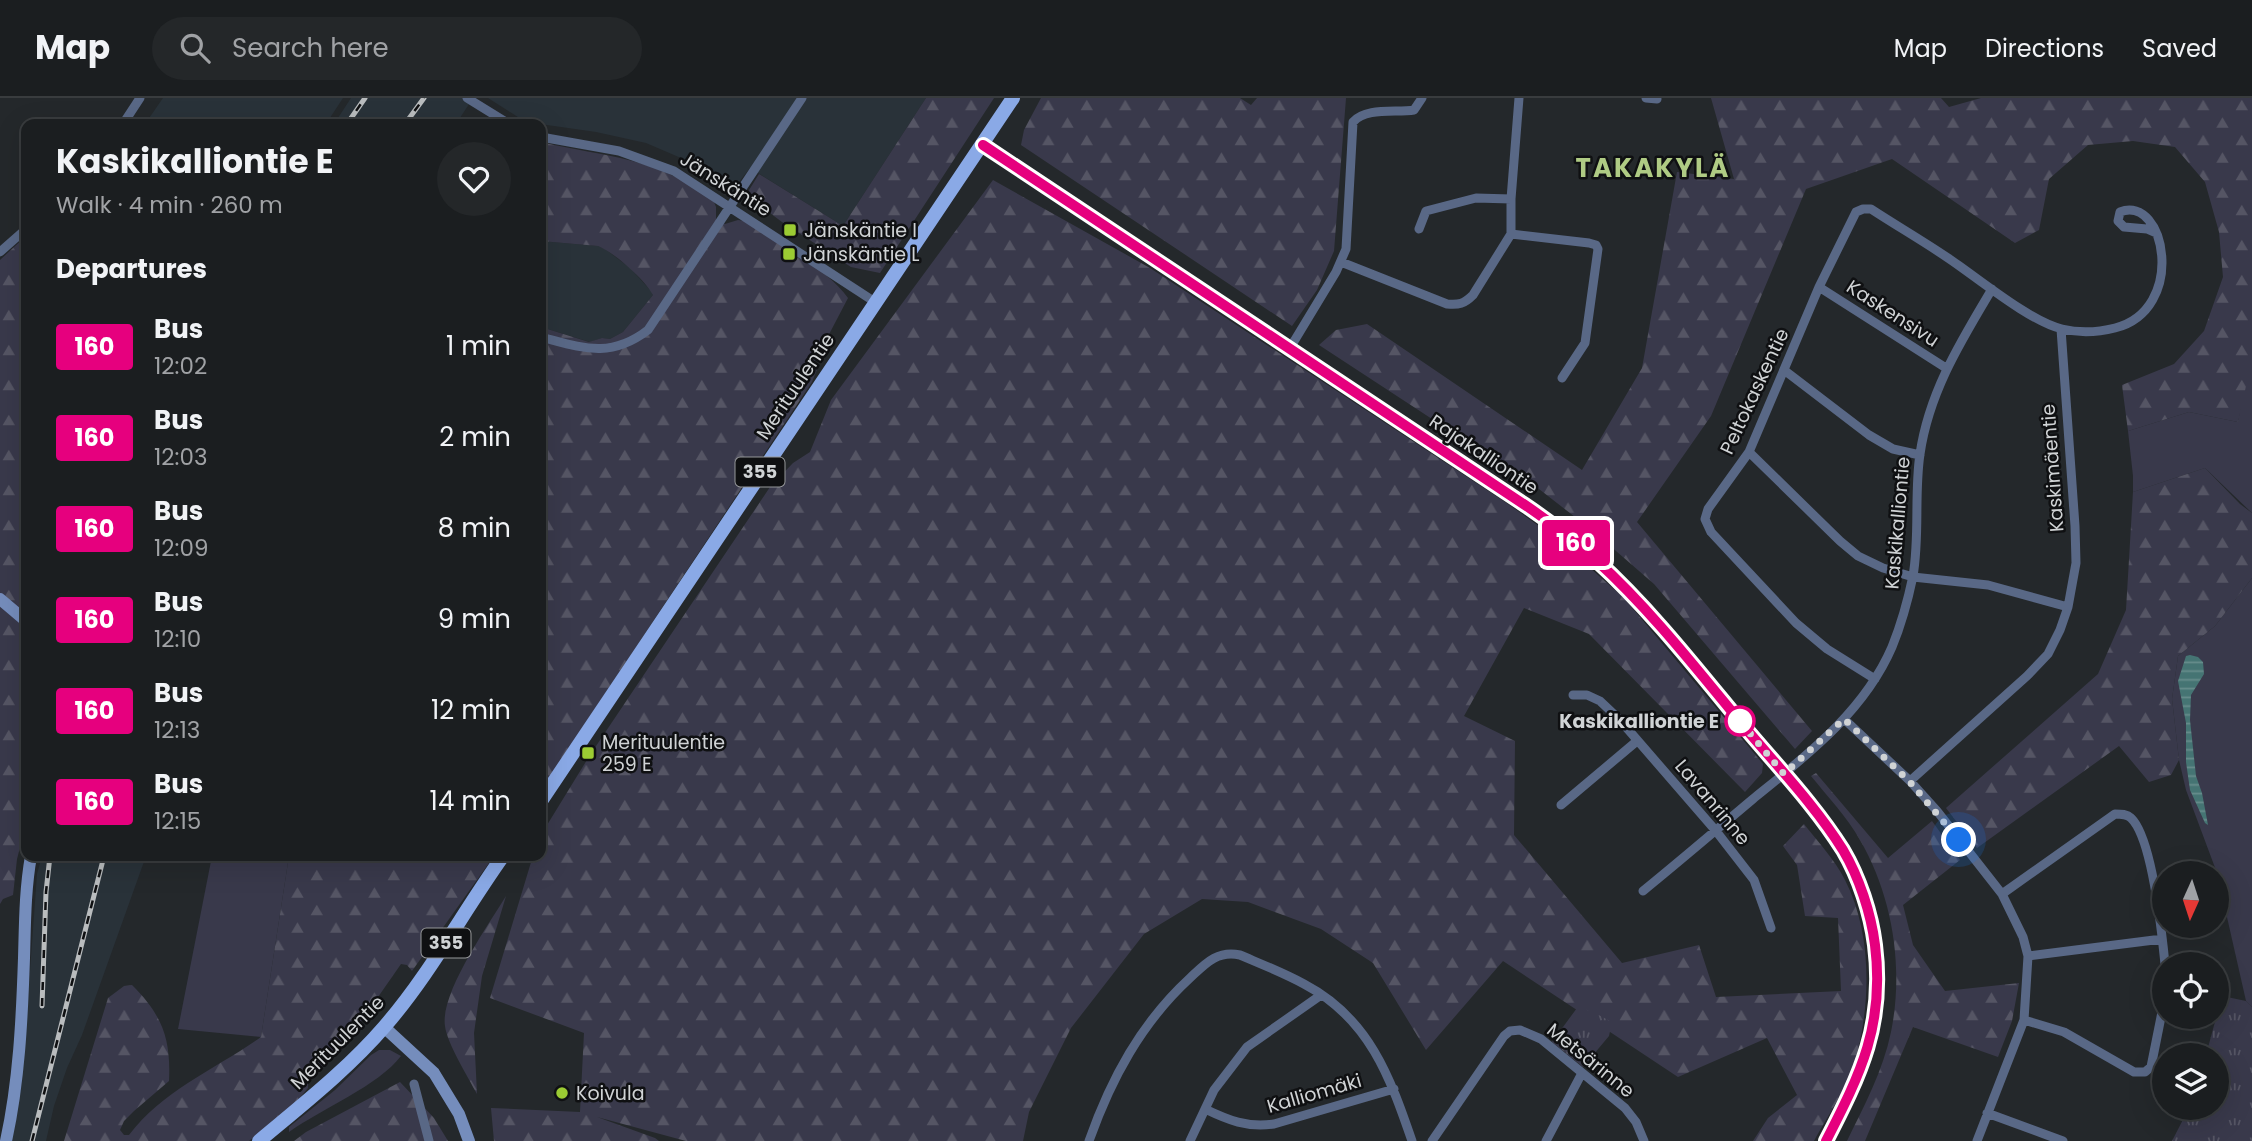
<!DOCTYPE html>
<html lang="en">
<head>
<meta charset="utf-8">
<style>
	:root { --surface:#1b1e20; --page:#242729; --text:#f1f3f6; --muted:#a0a2a5; --line:#393c3e }
	body { margin:0; font-family:Poppins,sans-serif; background:var(--page); color:var(--text); height:100vh; display:flex; flex-direction:column; font-size:26px; white-space:nowrap }
	* { box-sizing:border-box; margin:0 }
	p { font-size:23px; color:var(--muted) }
	.icon { flex:none; width:38px; height:38px; fill:none; stroke:currentColor; stroke-width:2; stroke-linecap:round; stroke-linejoin:round }
	.map { position:relative; flex:1; overflow:hidden }
	.side { position:absolute; left:21px; top:21px; width:525px; height:742px; display:flex; flex-direction:column; background:var(--surface); border-radius:14px; box-shadow:0 7px 28px #0002,0 0 0 2px var(--line) }
	.side>* { flex:none }
	.badge { padding:0 14px; border-radius:5px; font-size:24px; line-height:46px }
	.needle { width:46px; rotate:183deg }
	.tools { position:absolute; left:2152px; top:763px; display:grid; gap:14px }
	.tools a { display:grid; place-items:center; width:77px; height:77px; border-radius:50%; background:var(--surface); box-shadow:0 7px 28px #0002,0 0 0 2px var(--line); font-size:35px }
	.you { position:absolute; width:35px; height:35px; margin:-18px; border:5px solid #fff; border-radius:50%; background:#1a73e8; box-shadow:0 0 0 10px #1a73e833 }
	.map>.badge { position:absolute; translate:-50% -50%; box-shadow:0 0 0 4px #fff }
	h2 { padding:0 35px; font-size:26px; line-height:63px }
	.round { display:grid; place-items:center; flex:none; width:74px; height:74px; border-radius:37px; background:var(--page) }
	.head { display:flex; align-items:center; justify-content:space-between; height:119px; padding:0 35px }
	h1 { font-size:33px; font-weight:700; line-height:52px }
	ul { padding:0; list-style:none }
	li { display:flex; align-items:center; gap:21px; height:91px; padding:0 35px }
	li div { flex:1 }
	li b { display:block; font-size:26px }
	li em { font-style:normal }
	li .badge { min-width:77px; font-weight:700; text-align:center }
	header { display:flex; align-items:center; gap:42px; box-sizing:border-box; height:98px; padding:0 35px; background:var(--surface); border-bottom:2px solid var(--line) }
	header strong { font-size:33px }
	nav { display:flex; gap:38px; margin-inline-start:auto; font-size:24px }
	.search { width:490px; height:63px; background:var(--page); display:flex; align-items:center; gap:18px; box-sizing:border-box; padding:0 24px; border-radius:38px; color:var(--muted); font-size:26px }
	.map>svg:first-child { display:block }
	.built { fill:#293239 }
	.grass { fill:#39394b }
	.forest { fill:url(#forest-firs) }
	.park { fill:url(#park-tufts) }
	.water { fill:url(#water-rules) }
	.lines { fill:none; stroke-linecap:round; stroke-linejoin:round }
	.street { stroke:#596886; stroke-width:9 }
	.secondary { stroke:#758dbc; stroke-width:12 }
	.primary { stroke:#8aa9e6; stroke-width:14 }
	.rail-casing { stroke:#b9bcbe; stroke-width:5 }
	.rail { stroke:#0f1012; stroke-width:2.5; stroke-dasharray:8; stroke-linecap:butt }
	.line-casing { stroke:#fff; stroke-width:16 }
	.line { stroke:#e6007e; stroke-width:10 }
	.walk { stroke:#d0d3d5; stroke-width:7; stroke-dasharray:0 12.6 }
	.poi-dot { fill:#9bcb33; stroke:#0f1012; stroke-width:2.5 }
	.stop-dot { fill:#fff; stroke:#e6007e; stroke-width:3.5 }
	.labels { text-anchor:middle; stroke-width:5; stroke-linejoin:round; paint-order:stroke }
	.shield { fill:#0f1012; stroke:#96989a; stroke-width:2 }
	.shield-label { font-size:18px; font-weight:bold; fill:#d0d3d5 }
	.street-label { font-size:19px; fill:#d0d3d5; stroke:#0f1012 }
	.poi-label { font-size:19px; fill:#d0d3d5; stroke:#0f1012; text-anchor:start }
	.stop-label { font-size:19px; font-weight:bold; fill:#d0d3d5; stroke:#0f1012; text-anchor:end }
	.district-label { font-size:26px; font-weight:bold; letter-spacing:2px; fill:#afcb84; stroke:#0f1012 }
</style>
</head>
<body>
<header>
<strong>Map</strong>
<div class="search"><svg class="icon" aria-label="search" viewBox="0 0 24 24"><circle cx="10" cy="10" r="6"/><path d="M15 15l6 6"/></svg>Search here</div>
<nav><a>Map</a><a>Directions</a><a>Saved</a></nav>
</header>
<div class="map">
<svg width="2252" height="1043" viewBox="0 0 2252 1043">
	<defs>
		<pattern id="forest-firs" width="22" height="20" patternUnits="userSpaceOnUse" patternTransform="scale(1.75)"><rect width="22" height="20" fill="#39394b"/><path d="M5 1l3.5 6h-7zM16 11l3.5 6h-7z" fill="#555564"/></pattern>
		<pattern id="park-tufts" width="24" height="20" patternUnits="userSpaceOnUse" patternTransform="scale(1.75)"><rect width="24" height="20" fill="#39394b"/><path d="M3 7l-1-3M5 7V3M7 7l1-3M15 17l-1-3M17 17v-4M19 17l1-3" fill="none" stroke="#555564"/></pattern>
		<pattern id="water-rules" width="6" height="5" patternUnits="userSpaceOnUse" patternTransform="scale(1.75)"><rect width="6" height="5" fill="#457473"/><path d="M0 2.5h6" fill="none" stroke="#678d8c"/></pattern>
	</defs>
	<rect width="100%" height="100%" fill="#24282b"/>
	<path class="built" d="M 163,0 L 343,0 L 326,26 L 145,26 Z
		M 351,0 L 473,0 L 456,26 L 334,26 Z
		M 488,0 L 926,0 L 843,128 L 750,70 L 735,89 L 732,89 L 681,60 L 646,45 L 596,34 L 533,25 L 518,19 Z
		M 541,143 L 598,148 L 605,151 L 630,170 L 652,194 L 653,197 L 623,234 L 610,241 L 602,240 L 590,244 L 541,229 Z
		M 42,758 L 146,758 L 82,937 L 67,970 L 54,1008 L 46,1043 L 10,1043 L 22,984 L 37,776 Z"/>
	<path class="grass" d="M 2252,242 L 2252,415 L 2205,370 L 2133,394 L 2133,378 L 2128,333 L 2189,314 L 2238,324 Z
		M 2252,480 L 2252,909 L 2246,903 L 2217,775 L 2186,692 L 2179,662 L 2172,601 L 2178,558 L 2215,528 Z
		M 212,758 L 289,758 L 261,939 L 178,931 Z
		M 379,952 L 390,952 L 401,958 C 378,988 323,1010 289,1034 L 289,1029 L 335,992 L 371,957 Z"/>
	<path class="forest" d="M 926,0 L 994,0 L 880,175 L 851,169 L 782,124 L 746,97 L 759,76 L 843,128 Z
		M 1041,0 L 1240,0 L 1251,7 L 1257,0 L 1346,0 L 1334,153 L 1317,192 L 1292,228 L 1021,47 L 1024,32 Z
		M 1711,0 L 1941,0 L 1949,9 L 1981,0 L 2252,0 L 2252,261 L 2238,324 L 2189,314 L 2128,333 L 2122,287 L 2174,266 L 2204,233 L 2223,179 L 2219,134 L 2205,84 L 2175,49 L 2133,43 L 2088,47 L 2049,81 L 2039,132 L 2015,145 L 1892,61 L 1806,91 L 1711,318 L 1637,424 L 1812,633 L 1795,651 L 1654,486 L 1593,433 L 1539,391 L 1319,247 L 1336,232 L 1367,226 L 1582,372 L 1642,270 L 1677,74 L 1734,81 Z
		M 541,44 C 605,59 660,59 714,104 L 716,109 L 716,121 L 725,126 L 738,122 L 744,123 C 776,144 826,169 848,200 L 814,265 L 818,269 L 812,284 L 541,692 L 541,229 L 589,244 L 602,240 L 610,241 L 623,234 L 653,197 C 646,183 614,154 598,148 L 541,143 Z
		M 993,82 L 1150,170 L 1505,404 L 1556,440 L 1624,500 L 1763,666 L 1762,675 L 1745,694 L 1589,536 L 1524,510 L 1464,618 L 1515,643 L 1514,737 L 1622,865 L 1699,847 L 1716,899 L 1841,893 L 1838,820 L 1805,818 L 1797,767 L 1783,748 L 1804,726 C 1818,744 1835,762 1845,782 C 1873,837 1871,909 1854,967 C 1848,987 1825,1023 1814,1043 L 1753,1043 L 1768,1020 L 1797,997 L 1767,940 L 1678,979 L 1503,863 L 1426,952 L 1373,865 L 1321,831 L 1248,804 L 1202,801 L 1144,836 L 1071,930 L 1029,1014 L 1023,1043 L 686,1043 L 597,1019 L 655,1040 L 659,1043 L 494,1043 L 491,1010 L 580,1014 L 584,935 L 490,900 L 532,761 L 533,758 L 541,758 L 541,740 L 544,732 L 590,657 L 770,389 L 793,365 L 810,354 L 831,302 Z
		M 26,138 L 26,726 L 17,761 L 13,797 L 3,801 L 0,806 L 0,162 Z
		M 2205,370 L 2240,406 L 2252,415 L 2252,480 L 2215,528 L 2178,558 L 2172,601 L 2179,662 L 2171,677 L 2149,684 L 2119,648 L 1977,750 L 1946,710 L 2098,576 L 2126,512 L 2133,394 Z
		M 1816,675 L 1888,760 L 1932,723 L 1960,762 L 1903,807 L 1913,847 L 1945,893 L 2019,885 L 2012,923 L 1998,959 L 1913,929 L 1865,1043 L 1847,1043 C 1864,1008 1883,973 1891,934 C 1904,870 1893,799 1860,742 C 1847,719 1828,699 1811,678 Z
		M 289,758 L 494,758 L 412,873 L 407,867 L 401,866 L 346,945 L 308,983 L 308,990 L 297,1003 L 249,1043 L 64,1043 L 108,900 L 124,888 L 132,887 C 162,917 171,940 169,983 L 134,1013 L 124,1023 L 120,1032 L 124,1037 L 129,1037 C 163,992 216,971 261,939 Z
		M 506,798 L 482,878 L 474,935 L 477,996 C 468,979 447,945 445,928 C 440,895 488,828 506,798 Z
		M 400,984 L 434,1020 L 448,1043 L 294,1043 L 306,1034 Z"/>
	<path class="park" d="M 2222,898 L 2246,903 L 2252,909 L 2252,1043 L 2172,1043 L 2189,1010 L 2217,1010 L 2217,957 L 2206,957 Z
		M 1577,910 L 1591,913 L 1612,924 L 1609,938 L 1583,969 L 1552,944 Z"/>
	<path class="water" d="M 2190,557 L 2198,559 L 2203,564 L 2204,576 L 2191,597 L 2190,622 L 2196,678 L 2202,695 L 2208,727 L 2205,725 L 2190,692 L 2186,664 L 2186,625 L 2178,583 L 2186,558 Z"/>
	<g class="lines">
		<path class="street" d="M 467,0 L 509,26
			M 1646,0 L 1657,1
			M 123,26 L 140,0
			M 541,39 L 619,53 L 674,73 L 875,204
			M 1419,131 L 1426,113 L 1476,100 L 1511,101
			M 1511,136 L 1589,145 L 1596,147 L 1598,151 L 1585,245 L 1562,280
			M 0,154 L 26,131
			M 1341,164 L 1447,206 C 1459,207 1464,206 1473,197 L 1511,136 L 1511,101 L 1519,0
			M 1819,189 L 1946,270
			M 541,239 C 583,250 610,261 648,232 L 802,0
			M 1290,250 L 1336,174 L 1346,151 L 1353,24 C 1366,9 1396,15 1414,12 L 1422,0
			M 1784,272 L 1869,337 L 1893,351 L 1920,357
			M 1749,354 L 1840,443 L 1858,458 L 1883,470 L 1913,479 L 1988,487 L 2068,509
			M 1875,581 L 1827,551 L 1796,525 L 1711,434 L 1705,421 L 1708,411 L 1749,354 L 1819,189 L 1856,114 L 1863,111 L 1871,111 C 1897,128 1923,143 1948,160 C 1978,180 2029,223 2062,231 C 2079,235 2099,234 2115,230 C 2187,212 2166,96 2120,114 L 2118,123 L 2124,129 L 2147,131 L 2156,135
			M 1573,597 L 1587,597 L 1600,603 L 1619,621 L 1716,733 L 1754,782 L 1771,830
			M 1844,621 L 1910,683 L 1937,713 L 2002,796 L 2023,839 L 2028,858 L 2024,922 L 1977,1043
			M 1910,683 L 2027,578 L 2048,556 L 2060,532 L 2068,509 L 2076,465 L 2075,428 L 2061,231
			M 1561,707 L 1637,643
			M 1643,793 C 1680,763 1716,732 1753,701 C 1806,658 1864,614 1892,549 C 1901,527 1908,502 1913,478 C 1920,438 1914,396 1920,356 C 1929,294 1961,243 1992,191
			M 2002,796 L 2115,716 C 2121,716 2127,716 2131,720 C 2152,740 2162,836 2165,866
			M 2028,858 L 2162,841
			M 2024,922 L 2064,934 L 2134,974 L 2145,974 L 2151,969 L 2165,899
			M 414,986 L 429,1043
			M 1205,1011 C 1228,1022 1247,1030 1274,1026 L 1394,991
			M 1987,1015 L 2063,1043
			M 1089,1043 C 1111,981 1141,925 1190,880 C 1205,866 1217,852 1240,857 C 1261,866 1284,875 1304,886 C 1369,920 1390,979 1412,1043
			M 1190,1043 L 1214,992 L 1247,949 L 1321,897
			M 1432,1043 L 1504,938 L 1510,933 L 1520,932 L 1541,941 L 1625,1010 L 1636,1024 L 1644,1043
			M 1546,1043 L 1582,975"/>
		<path class="secondary" d="M 983,47 L 1525,407 C 1550,424 1574,442 1596,462 C 1652,513 1699,574 1747,632 C 1780,671 1816,709 1843,752 C 1859,779 1871,815 1875,847 C 1885,926 1861,974 1827,1043
			M 0,501 L 26,523
			M 384,929 L 434,975 L 459,1016 L 469,1043
			M 6,1043 C 19,984 22,921 24,860 C 25,825 25,792 31,758"/>
		<path class="primary" d="M 541,703 L 1013,0
			M 259,1043 C 302,1007 348,971 385,928 C 430,876 463,814 503,758"/>
		<g class="rail-casing">
			<path id="rail" d="M 347,26 L 365,0
				M 405,26 L 424,0
				M 42,908 L 46,794 L 50,758
				M 32,1043 L 104,758"/>
		</g>
		<use href="#rail" class="rail"/>
	</g>
	<g class="lines">
		<g class="line-casing">
			<path id="line" d="M 983,47 L 1525,407 C 1550,424 1574,442 1596,462 C 1652,513 1699,574 1747,632 C 1780,671 1816,709 1843,752 C 1859,779 1871,815 1875,847 C 1885,926 1861,975 1826,1043"/>
		</g>
		<use href="#line" class="line"/>
		<path class="walk" d="M 1740,623 L 1733,615 L 1784,676 L 1844,621 L 1910,684 L 1959,742"/>
	</g>
	<g class="poi-dot">
		<rect x="783" y="125" width="14" height="14" rx="3.5"/>
		<rect x="782" y="149" width="14" height="14" rx="3.5"/>
		<rect x="581" y="648" width="14" height="14" rx="3.5"/>
		<circle cx="562" cy="995" r="7"/>
	</g>
	<circle class="stop-dot" cx="1740" cy="623" r="14"/>
	<g class="labels">
		<g class="shield">
			<rect x="735.5" y="359.5" width="49" height="29" rx="5"/>
			<rect x="421.5" y="830.5" width="49" height="29" rx="5"/>
		</g>
		<g class="shield-label">
			<text x="760" y="380">355</text>
			<text x="446" y="851">355</text>
		</g>
		<g class="street-label">
			<text transform="translate(726 86) rotate(32)" y="7">Jänskäntie</text>
			<text transform="translate(1893 215) rotate(33)" y="7">Kaskensivu</text>
			<text transform="translate(795 288) rotate(-56)" y="7">Merituulentie</text>
			<text transform="translate(1754 293) rotate(-65)" y="7">Peltokaskentie</text>
			<text transform="translate(1484 356) rotate(34)" y="7">Rajakalliontie</text>
			<text transform="translate(2052 370) rotate(-94)" y="7">Kaskimäentie</text>
			<text transform="translate(1897 425) rotate(-85)" y="7">Kaskikalliontie</text>
			<text transform="translate(1713 704) rotate(50)" y="7">Lavanrinne</text>
			<text transform="translate(337 944) rotate(-45)" y="7">Merituulentie</text>
			<text transform="translate(1591 962) rotate(39)" y="7">Metsärinne</text>
			<text transform="translate(1314 995) rotate(-16)" y="7">Kalliomäki</text>
		</g>
		<g class="poi-label">
			<text x="804" y="139">Jänskäntie I</text>
			<text x="803" y="163">Jänskäntie L</text>
			<text x="602" y="651">Merituulentie<tspan x="602" dy="22">259 E</tspan></text>
			<text x="576" y="1002">Koivula</text>
		</g>
		<g class="stop-label">
			<text x="1719" y="630">Kaskikalliontie E</text>
		</g>
		<g class="district-label">
			<text x="1653" y="79">TAKAKYLÄ</text>
		</g>
	</g>
</svg>
<div class="tools">
<a><svg class="needle" viewBox="-14 -14 28 28"><path d="M0-13l5 13h-10z" fill="#e53935"/><path d="M0 13l5-13h-10z" fill="#a0a2a5"/></svg></a>
<a><svg class="icon" aria-label="locate" viewBox="0 0 24 24"><circle cx="12" cy="12" r="6"/><path d="M12 2v4M12 18v4M2 12h4M18 12h4"/></svg></a>
<a><svg class="icon" aria-label="layers" viewBox="0 0 24 24"><path d="M12 4l9 5-9 5-9-5zM3 14l9 5 9-5"/></svg></a>
</div>
<div class="you" style="left:1959px;top:742px"></div>
<b class="badge" style="left:1576px;top:445px;background:#e6007e;color:#fff">160</b>
<section class="side">
<div class="head"><div><h1>Kaskikalliontie E</h1><p>Walk · 4 min · 260 m</p></div><a class="round"><svg class="icon" aria-label="heart" viewBox="0 0 24 24"><path d="M12 20l-8-8c-3-5 5-10 8-4 3-6 11-1 8 4z"/></svg></a></div>
<h2>Departures</h2>
<ul>
<li><span class="badge" style="background:#e6007e;color:#fff">160</span><div><b>Bus</b><p>12:02</p></div><em>1 min</em></li>
<li><span class="badge" style="background:#e6007e;color:#fff">160</span><div><b>Bus</b><p>12:03</p></div><em>2 min</em></li>
<li><span class="badge" style="background:#e6007e;color:#fff">160</span><div><b>Bus</b><p>12:09</p></div><em>8 min</em></li>
<li><span class="badge" style="background:#e6007e;color:#fff">160</span><div><b>Bus</b><p>12:10</p></div><em>9 min</em></li>
<li><span class="badge" style="background:#e6007e;color:#fff">160</span><div><b>Bus</b><p>12:13</p></div><em>12 min</em></li>
<li><span class="badge" style="background:#e6007e;color:#fff">160</span><div><b>Bus</b><p>12:15</p></div><em>14 min</em></li>
</ul>
</section>
</div>
</body>
</html>
